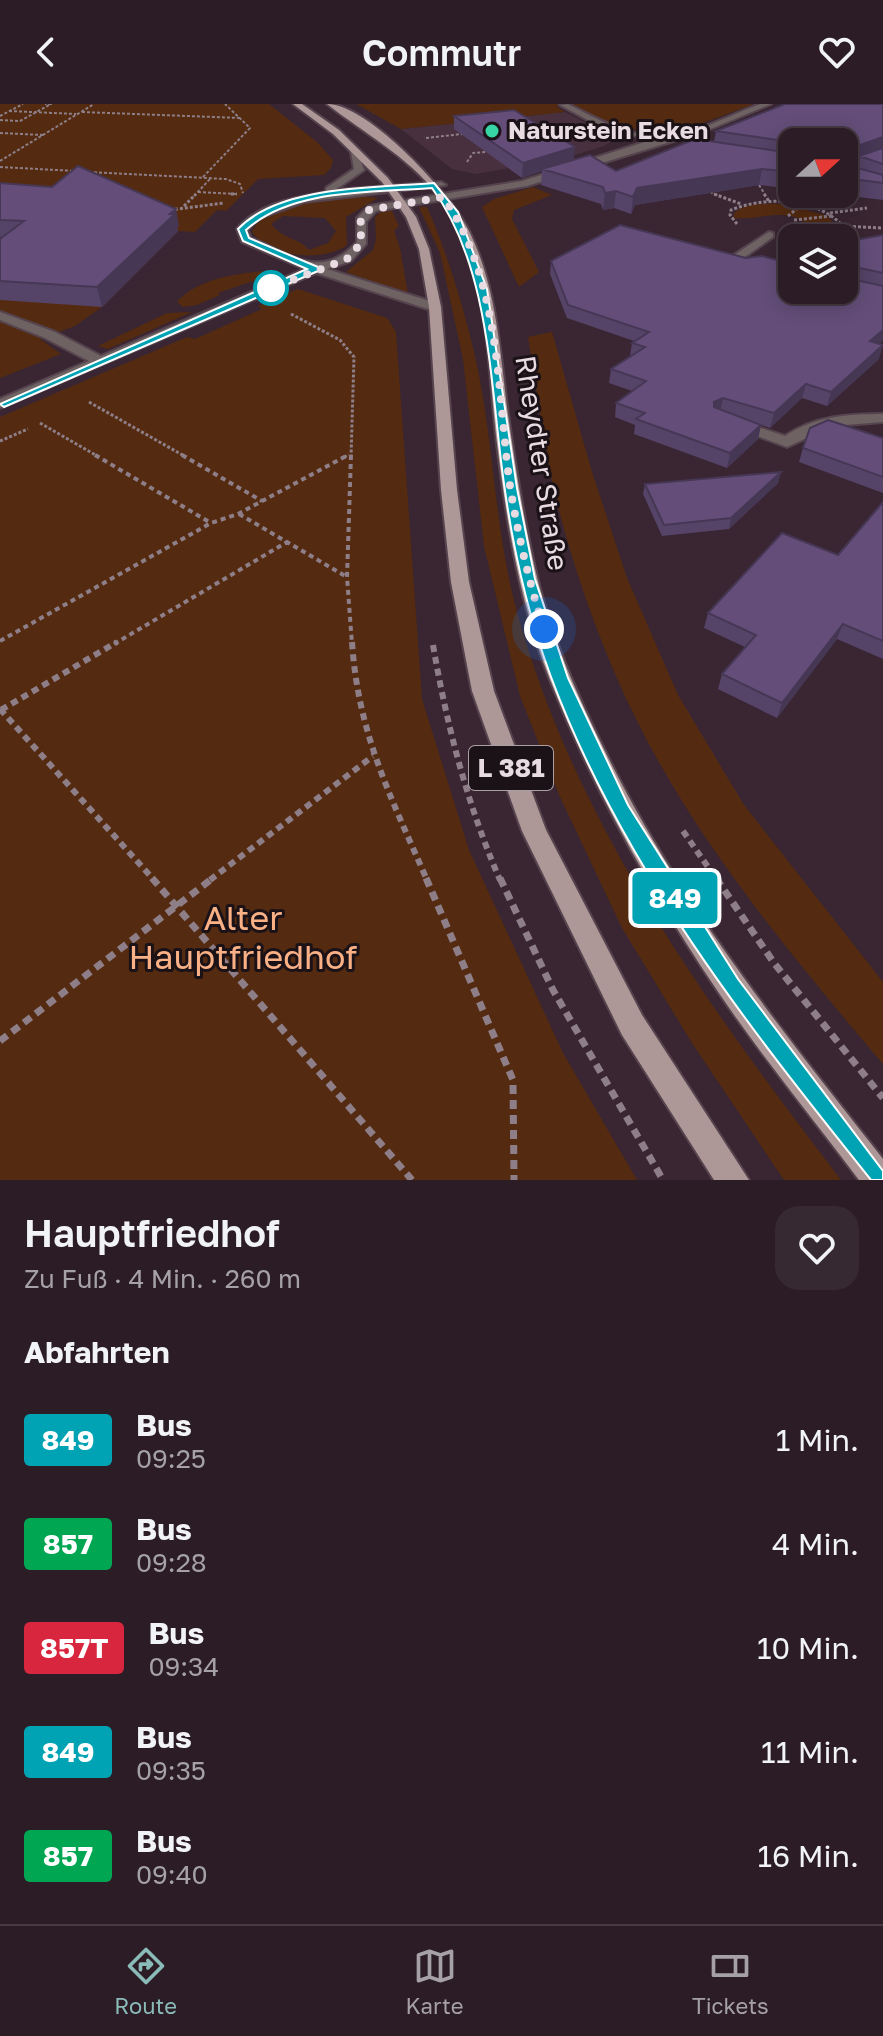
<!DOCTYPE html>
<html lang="de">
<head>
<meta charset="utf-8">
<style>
	:root { --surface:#2b1c26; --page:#372932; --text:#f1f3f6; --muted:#a6a1a7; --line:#473a43; --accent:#8bbbb9 }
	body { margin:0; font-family:"Golos Text",sans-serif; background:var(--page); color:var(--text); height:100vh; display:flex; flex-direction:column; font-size:30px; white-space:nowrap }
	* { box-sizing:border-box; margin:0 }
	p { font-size:26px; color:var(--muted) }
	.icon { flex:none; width:44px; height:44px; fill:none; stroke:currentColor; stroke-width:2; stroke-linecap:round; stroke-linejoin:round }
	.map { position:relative; height:1076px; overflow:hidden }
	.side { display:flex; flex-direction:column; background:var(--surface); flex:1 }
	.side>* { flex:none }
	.badge { padding:0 16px; border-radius:6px; font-size:28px; line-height:52px }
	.needle { width:52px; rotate:69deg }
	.controls { position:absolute; left:778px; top:24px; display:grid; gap:16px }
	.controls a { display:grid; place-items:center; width:80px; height:80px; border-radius:16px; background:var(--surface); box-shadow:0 4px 20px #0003,0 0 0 2px var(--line); font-size:40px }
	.you { position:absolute; width:40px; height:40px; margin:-20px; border:6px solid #fff; border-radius:50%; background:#1a73e8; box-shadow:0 0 0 12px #1a73e833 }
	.map>.badge { position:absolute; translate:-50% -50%; box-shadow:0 0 0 4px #fff }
	h2 { padding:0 24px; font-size:30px; line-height:72px }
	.round { display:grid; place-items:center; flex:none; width:84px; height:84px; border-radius:24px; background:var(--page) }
	.summary { display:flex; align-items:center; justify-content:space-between; height:136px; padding:0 24px }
	h1 { font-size:38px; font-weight:600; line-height:60px }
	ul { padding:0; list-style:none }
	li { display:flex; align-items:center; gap:24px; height:104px; padding:0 24px }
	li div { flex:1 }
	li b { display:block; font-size:30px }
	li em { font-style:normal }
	li .badge { min-width:88px; font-weight:700; text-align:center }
	header { display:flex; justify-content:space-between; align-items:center; height:104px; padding:0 24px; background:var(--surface); font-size:36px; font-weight:600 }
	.tabs { display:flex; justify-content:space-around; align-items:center; height:112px; border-top:2px solid var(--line); background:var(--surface); font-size:22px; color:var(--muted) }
	.tabs a { display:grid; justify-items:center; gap:4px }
	.tabs .current { color:var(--accent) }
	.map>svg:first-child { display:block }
	.built { fill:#48303f }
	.green { fill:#542b10; fill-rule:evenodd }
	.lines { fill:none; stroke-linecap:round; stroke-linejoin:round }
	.minor-casing { stroke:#55434e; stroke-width:4 }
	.major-casing { stroke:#55434e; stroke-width:4 }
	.path-far4 { stroke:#8e7e88; stroke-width:2; stroke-dasharray:3 2; stroke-linecap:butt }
	.path-far3 { stroke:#8e7e88; stroke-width:3; stroke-dasharray:3 2; stroke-linecap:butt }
	.path-far2 { stroke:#8e7e88; stroke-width:4; stroke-dasharray:5 4; stroke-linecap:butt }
	.path-far1 { stroke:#8e7e88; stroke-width:6; stroke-dasharray:7 5; stroke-linecap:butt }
	.path { stroke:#8e7e88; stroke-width:7; stroke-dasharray:9 6; stroke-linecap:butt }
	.minor { fill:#6e6263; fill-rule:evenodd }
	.major { fill:#ae9797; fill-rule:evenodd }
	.wall { fill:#564368; fill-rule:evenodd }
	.shaded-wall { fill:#463755 }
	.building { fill:#644e79; stroke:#463755; stroke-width:2 }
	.line { fill:#00a3b4; stroke:#fff; stroke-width:2 }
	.walk { stroke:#e8dbe2; stroke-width:8; stroke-dasharray:0 14.4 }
	.poi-dot { fill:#37d4a6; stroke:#1b1217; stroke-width:3 }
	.stop-dot { fill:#fff; stroke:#00a3b4; stroke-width:4 }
	.labels { text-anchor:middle; stroke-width:6; stroke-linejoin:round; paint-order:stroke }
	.far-poi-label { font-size:24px; font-weight:bold; fill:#e8dbe2; stroke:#1b1217; text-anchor:start }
	.shield { fill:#1b1217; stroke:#aa9fa5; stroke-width:2 }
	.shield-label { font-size:26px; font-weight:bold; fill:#e8dbe2 }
	.street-label { font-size:28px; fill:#e8dbe2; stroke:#1b1217 }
	.near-park-label { font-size:34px; fill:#fbb186; stroke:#1b1217 }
</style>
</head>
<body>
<header><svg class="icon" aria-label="back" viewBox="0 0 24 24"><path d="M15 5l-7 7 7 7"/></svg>Commutr<svg class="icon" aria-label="heart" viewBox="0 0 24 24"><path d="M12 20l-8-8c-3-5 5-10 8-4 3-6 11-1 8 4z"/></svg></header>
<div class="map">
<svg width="883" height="1076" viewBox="0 0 883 1076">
	<rect width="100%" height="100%" fill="#392632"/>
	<path class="built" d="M 565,8 L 616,34 L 604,42 L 562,55 L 476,70 L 452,65 L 401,25 Z"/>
	<path class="green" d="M 0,0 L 269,0 L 317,38 L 333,56 L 331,64 L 324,71 L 258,75 L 226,107 L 217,106 L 195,128 L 178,127 L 102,203 L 75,222 L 40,235 L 61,250 L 0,274 Z
		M 356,0 L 754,0 L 676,29 L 618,24 L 570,0 L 556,2 L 565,8 L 401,25 Z
		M 533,83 L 552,91 L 514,106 L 512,115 L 539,168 L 519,183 L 482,103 L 494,95 Z
		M 356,91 L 378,94 L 346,113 L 347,141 C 323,159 269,153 252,128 C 263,100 330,94 356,91 ZM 283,112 L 325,114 L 336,127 L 328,139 L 309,146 C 298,133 285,137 271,120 Z
		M 780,100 L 826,111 L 837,122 L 835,127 L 816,134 L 787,135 L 785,125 L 802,123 L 803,116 C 778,105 759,116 734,114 L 734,109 C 746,98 764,100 780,100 Z
		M 419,103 L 427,103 C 448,151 463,201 475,252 C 494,336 494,424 517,508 C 576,722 708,902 841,1076 L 784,1076 L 692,939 L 622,824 L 560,693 L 520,592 L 484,442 L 463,255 L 440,149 Z
		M 381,107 L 392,107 L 399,122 L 394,127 L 400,144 L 408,190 L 346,168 L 373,146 L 376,136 L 375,113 Z
		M 263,167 L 256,176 L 218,189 L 220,191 L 197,201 L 183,203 L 177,198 C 197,175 235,170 263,167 Z
		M 298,185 L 387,214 L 396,228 L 422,595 L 469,746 L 563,949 L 637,1076 L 0,1076 L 0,313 L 187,233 L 195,235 L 262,205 L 258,202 Z
		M 192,208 L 108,245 L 98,242 L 167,209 Z
		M 552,228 L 592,368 L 627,474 L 678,591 L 744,701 L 883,878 L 883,960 C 782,841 678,716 616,572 C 590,512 568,446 553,382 C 543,333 536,282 528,233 Z"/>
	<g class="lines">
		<g class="minor-casing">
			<path id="minor" d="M 568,0 C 595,14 635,36 666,32 C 698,29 730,11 760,0 L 771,0 L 703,28 L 527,82 L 376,107 L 366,118 L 366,140 L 351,157 L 327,165 L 439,200 L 439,206 L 431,206 L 316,169 L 0,304 L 0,295 L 89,257 L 45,234 L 0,216 L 0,208 L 55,228 L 101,252 L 305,165 L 242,138 L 237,125 C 259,99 293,94 326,88 L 326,84 L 354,65 L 350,43 L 357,45 L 364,66 L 335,86 L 441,78 L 446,81 L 304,98 L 259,114 L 247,126 L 251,134 C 292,151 321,177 357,138 L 357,114 L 369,102 L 522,77 L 654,35 L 608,27 L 560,1 Z
				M 883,49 L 883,55 L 844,69 L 844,63 Z
				M 769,128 L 773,129 L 773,133 L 742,155 L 734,155 L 734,151 Z
				M 883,310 L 883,318 L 833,322 L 787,343 L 728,321 L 736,316 L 785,332 C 815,312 848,310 883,310 Z"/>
		</g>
		<g class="major-casing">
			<path id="major" d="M 293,0 L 302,0 L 339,26 L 388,74 L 416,113 L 429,145 L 441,203 L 457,386 L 469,478 L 494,587 L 546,726 L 642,911 L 749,1076 L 714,1076 L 622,931 L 522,727 L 472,587 L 451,478 L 441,386 L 429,203 L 419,145 L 406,113 L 382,78 L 333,30 Z
				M 327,0 C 369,0 453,92 470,129 C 497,185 500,249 508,310 C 516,367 525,425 539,481 C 554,539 578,593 605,647 C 680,800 779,923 883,1055 L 883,1076 L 859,1076 C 813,1015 764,955 721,892 C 654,794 594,686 550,576 C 520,501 507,421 497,340 C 487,258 490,160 437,90 C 406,51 365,30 327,0 Z"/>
		</g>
		<path class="path-far4" d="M 9,7 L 76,10
			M 82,8 L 241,14
			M 0,12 L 23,0
			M 0,16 L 20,17 L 51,0 L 45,0
			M 0,29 L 43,31
			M 426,34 L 462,30
			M 0,57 L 94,0
			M 467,58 L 473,49 L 486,48
			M 0,63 L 75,67
			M 89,68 L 226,75 L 240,80 L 243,89
			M 203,73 L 250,24 L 225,0
			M 759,81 L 766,92
			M 198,88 L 237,90
			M 710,88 L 720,92
			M 194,92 L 210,75"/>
		<path class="path-far3" d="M 231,90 L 237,90
			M 714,90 L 741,100
			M 764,90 L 769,97
			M 184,102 L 196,90
			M 170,106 L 224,99
			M 830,109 L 867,104
			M 788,112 L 815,90
			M 794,116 L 832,112
			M 737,120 L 730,111 L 731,106 C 766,92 816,93 843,122 L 840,128 L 827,134
			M 843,122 L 883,124
			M 799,124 L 827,134
			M 291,210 L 340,236 L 354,253 L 351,353
			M 89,298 L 186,353
			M 40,319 L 99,353
			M 0,337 L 28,325
			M 344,353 L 349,351"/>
		<path class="path-far2" d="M 95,351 L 211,419
			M 182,351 L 262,397
			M 351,351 L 347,473 L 352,540
			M 239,410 L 347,473
			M 0,537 L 211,419 L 238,410 L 348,351
			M 114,540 L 287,438"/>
		<path class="path-far1" d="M 352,538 C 358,630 391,693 427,776
			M 433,541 C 447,622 467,700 500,776
			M 0,605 L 154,776
			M 1,606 L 117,538
			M 683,727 L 717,776
			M 210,776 L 373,652"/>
		<path class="path" d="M 152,774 L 412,1076
			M 426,774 L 513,976 L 514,1076
			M 500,774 L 553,886 L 663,1076
			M 716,774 L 774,859 L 883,994
			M 0,937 L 213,774"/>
		<use href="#minor" class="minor"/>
		<use href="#major" class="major"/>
	</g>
	<path class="wall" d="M 883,0 L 883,96 L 834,90 L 844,90 L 844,38 L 792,38 L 792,85 L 759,81 L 635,101 L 631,110 L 614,104 L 603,106 L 601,100 L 541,81 L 542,67 L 522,74 L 454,25 L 454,12 L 574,55 L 616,67 L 714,38 L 716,27 ZM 858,56 L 856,63 L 847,61 L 847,59 Z
		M 0,79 L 179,122 L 177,123 L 178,127 L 102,203 L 0,196 L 0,135 L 2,133 L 0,133 Z
		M 883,131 L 883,236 L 879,240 L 879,255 L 827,302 L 802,294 L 770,324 L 761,321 L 758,335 L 727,364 L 634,330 L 635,321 L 615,313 L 616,299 L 632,287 L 609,279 L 611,265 L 630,252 L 632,239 L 634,237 L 567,214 L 550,170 L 551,157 L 746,154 L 787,158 L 789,147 L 792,147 L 792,186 L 844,138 Z
		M 883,334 L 883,389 L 799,358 L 803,344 Z
		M 781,368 L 778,379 L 729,425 L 662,432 L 643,390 L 645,380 Z
		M 883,398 L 883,555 L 837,535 L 777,614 L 718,585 L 722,570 L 745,543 L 704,524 L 708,509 L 838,451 Z"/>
	<path class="shaded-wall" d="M 883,33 L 883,47 L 859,52 L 858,56 L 844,60 L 846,46 Z
		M 575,43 L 574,57 L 542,65 L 542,67 L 522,74 L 523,59 Z
		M 762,65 L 759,81 L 635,101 L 631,110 L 633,93 L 637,84 Z
		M 616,87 L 614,104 L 603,106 L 605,89 Z
		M 176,105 L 179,122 L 177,123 L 178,127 L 102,203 L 97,183 Z
		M 883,226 L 883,236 L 866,251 L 870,237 Z
		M 883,241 L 879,255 L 827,302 L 831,288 Z
		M 806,280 L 802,294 L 770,324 L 774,309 Z
		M 723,294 L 720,308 L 711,312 L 714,298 Z
		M 761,321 L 758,335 L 727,364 L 730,349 Z
		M 781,368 L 778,379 L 729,425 L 731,414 Z
		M 843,520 L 837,535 L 777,614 L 782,599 Z"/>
	<path class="building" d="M 785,0 L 883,0 L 883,33 L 846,46 L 847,61 L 883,71 L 883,79 L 844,74 L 844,38 L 792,38 L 716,27 Z
		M 514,6 L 575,43 L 523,59 L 454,12 Z
		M 695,35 L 792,49 L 792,68 L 762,65 L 637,84 L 633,93 L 616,87 L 605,89 L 603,83 L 542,65 L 590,51 L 616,67 Z
		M 883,44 L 883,60 L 859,52 Z
		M 78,62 L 176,105 L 170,110 L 175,110 L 97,183 L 0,177 L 0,135 L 24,117 L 0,116 L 0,79 L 52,83 Z
		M 620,121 L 746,154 L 762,152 L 792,160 L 792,186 L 844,186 L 844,138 L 883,131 L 883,169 L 846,161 L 847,174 L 883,182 L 883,226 L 870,237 L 883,241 L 831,288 L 806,280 L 774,309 L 723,294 L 714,298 L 714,303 L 761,321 L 730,349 L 636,315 L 645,309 L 616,299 L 646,277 L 611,265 L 645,243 L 632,239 L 649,228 L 568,201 L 551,157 Z
		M 828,316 L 883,334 L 883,373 L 803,344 L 810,324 Z
		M 781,368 L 731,414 L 664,421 L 645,380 Z
		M 883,398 L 883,537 L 843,520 L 782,599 L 722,570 L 756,531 L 708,509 L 782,429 L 838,451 Z"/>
	<path class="line" d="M 434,79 L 458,108 L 487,185 L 517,384 L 535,475 L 568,574 L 628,701 L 738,875 L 883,1067 L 883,1076 L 871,1076 C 750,925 622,763 551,573 C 528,511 513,445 504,380 C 490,283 491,164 432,84 C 373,89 292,84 246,126 L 249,134 L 318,163 L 318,167 L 4,303 L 0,300 L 307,165 L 243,137 L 238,125 C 280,81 376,84 434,79 Z"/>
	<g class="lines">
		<path class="walk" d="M 271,184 L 269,185 L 347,155 L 362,138 L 359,120 L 369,106 L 443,93 C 501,174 497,288 510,382 C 518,431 529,478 544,525"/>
	</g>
	<circle class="poi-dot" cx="492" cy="27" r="8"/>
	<circle class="stop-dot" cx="271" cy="184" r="16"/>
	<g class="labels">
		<g class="far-poi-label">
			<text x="508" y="35">Naturstein Ecken</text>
		</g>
		<rect class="shield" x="469" y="642" width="84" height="44" rx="6"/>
		<g class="shield-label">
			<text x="511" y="673">L 381</text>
		</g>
		<g class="street-label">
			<text transform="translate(542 359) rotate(81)" y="10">Rheydter Straße</text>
		</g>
		<g class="near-park-label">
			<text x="243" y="826">Alter<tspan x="243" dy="39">Hauptfriedhof</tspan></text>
		</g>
	</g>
</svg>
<div class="controls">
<a><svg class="needle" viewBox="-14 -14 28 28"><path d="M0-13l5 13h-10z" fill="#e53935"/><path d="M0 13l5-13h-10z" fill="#a6a1a7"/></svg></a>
<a><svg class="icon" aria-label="layers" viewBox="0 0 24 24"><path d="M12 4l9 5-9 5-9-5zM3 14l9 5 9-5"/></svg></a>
</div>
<div class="you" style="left:544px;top:525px"></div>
<b class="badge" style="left:675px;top:794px;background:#00a3b4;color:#fff">849</b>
</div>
<section class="side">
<div class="summary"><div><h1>Hauptfriedhof</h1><p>Zu Fuß · 4 Min. · 260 m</p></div><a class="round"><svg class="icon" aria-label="heart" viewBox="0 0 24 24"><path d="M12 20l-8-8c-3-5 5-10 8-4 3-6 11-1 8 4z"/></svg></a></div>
<h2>Abfahrten</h2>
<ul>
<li><span class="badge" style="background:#00a3b4;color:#fff">849</span><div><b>Bus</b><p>09:25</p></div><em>1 Min.</em></li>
<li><span class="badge" style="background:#00a651;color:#fff">857</span><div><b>Bus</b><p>09:28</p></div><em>4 Min.</em></li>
<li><span class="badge" style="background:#d7263d;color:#fff">857T</span><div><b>Bus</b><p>09:34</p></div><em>10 Min.</em></li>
<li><span class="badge" style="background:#00a3b4;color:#fff">849</span><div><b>Bus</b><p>09:35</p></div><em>11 Min.</em></li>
<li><span class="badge" style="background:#00a651;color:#fff">857</span><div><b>Bus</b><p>09:40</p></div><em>16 Min.</em></li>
</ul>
</section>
<nav class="tabs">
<a class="current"><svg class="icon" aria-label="directions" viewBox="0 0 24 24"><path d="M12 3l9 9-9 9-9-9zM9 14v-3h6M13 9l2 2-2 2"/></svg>Route</a>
<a><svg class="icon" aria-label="map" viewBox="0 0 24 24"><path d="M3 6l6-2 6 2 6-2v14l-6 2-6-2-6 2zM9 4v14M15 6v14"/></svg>Karte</a>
<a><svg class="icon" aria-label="tickets" viewBox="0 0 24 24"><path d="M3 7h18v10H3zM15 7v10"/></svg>Tickets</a>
</nav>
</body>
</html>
